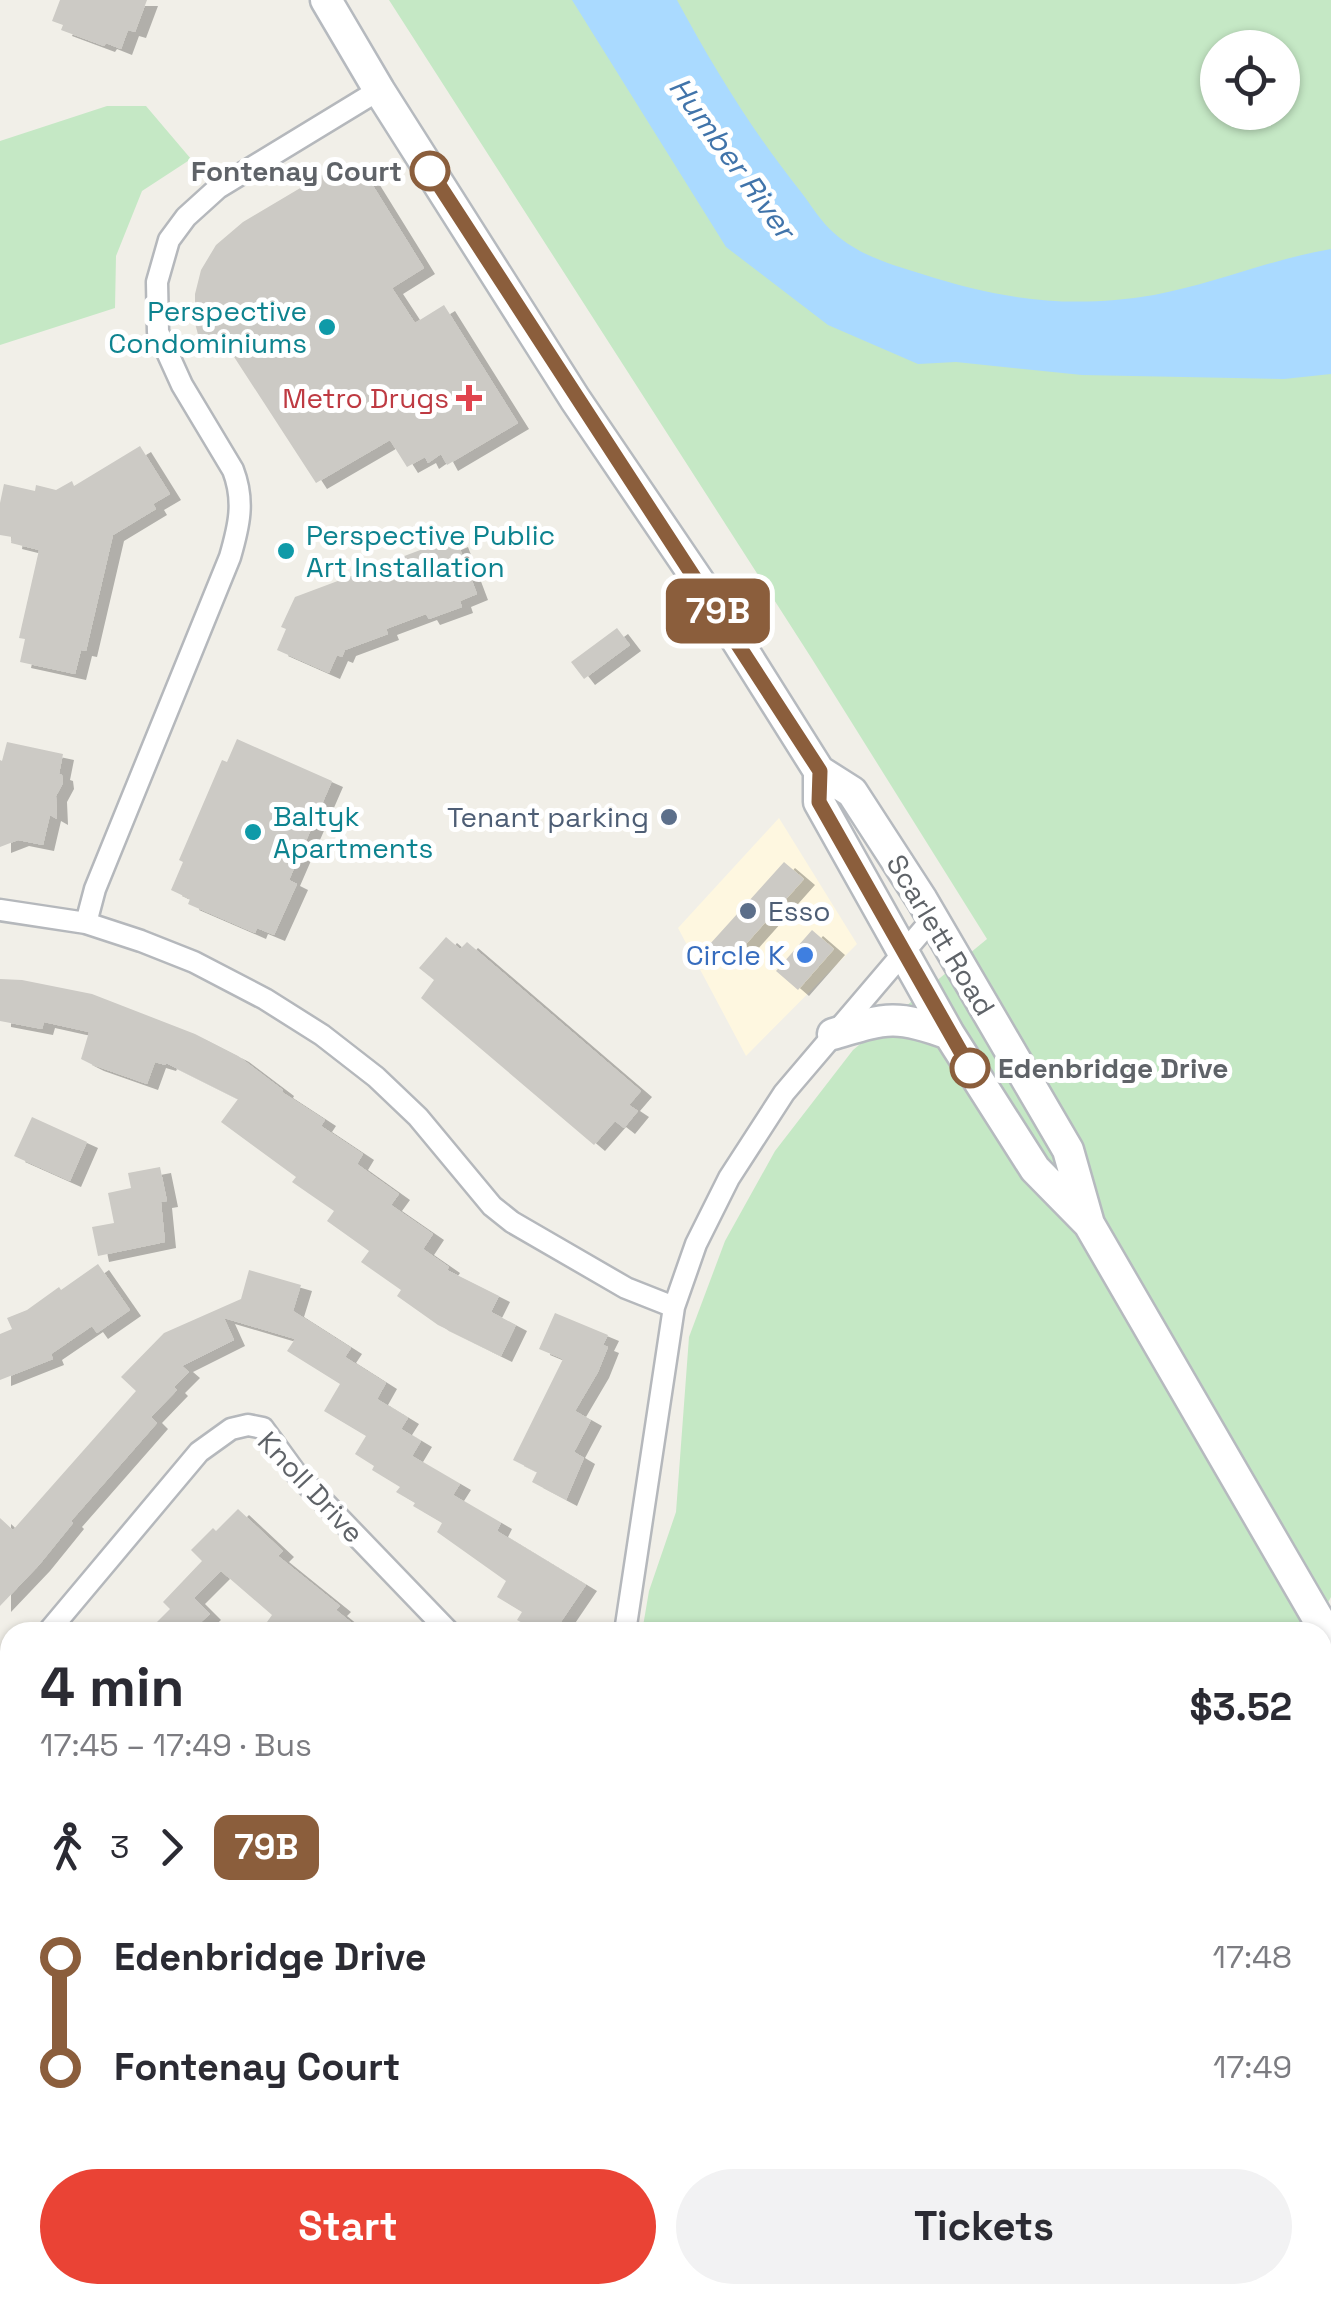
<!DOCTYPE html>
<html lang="en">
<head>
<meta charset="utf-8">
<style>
	:root { --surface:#fff; --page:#f2f2f3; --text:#2b2b33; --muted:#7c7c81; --accent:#ea4335 }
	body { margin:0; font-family:"Space Grotesk",sans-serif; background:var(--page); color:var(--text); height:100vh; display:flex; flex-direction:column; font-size:38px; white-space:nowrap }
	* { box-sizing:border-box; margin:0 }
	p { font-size:32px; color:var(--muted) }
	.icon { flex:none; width:55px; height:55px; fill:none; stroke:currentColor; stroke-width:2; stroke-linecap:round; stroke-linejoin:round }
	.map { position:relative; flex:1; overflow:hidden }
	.panel { position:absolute; left:0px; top:1622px; width:1332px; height:682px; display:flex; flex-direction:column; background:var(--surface); border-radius:30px 30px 0 0; box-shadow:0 2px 8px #0004 }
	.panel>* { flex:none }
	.badge { padding:0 20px; border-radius:15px; font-size:35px; line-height:65px }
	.tools { position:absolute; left:1200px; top:30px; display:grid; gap:20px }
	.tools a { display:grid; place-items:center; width:100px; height:100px; border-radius:50%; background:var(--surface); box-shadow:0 2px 8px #0004; font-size:50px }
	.map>.badge { position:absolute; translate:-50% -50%; box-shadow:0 0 0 5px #fff }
	.legs { display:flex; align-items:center; gap:15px; height:110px; padding:0 40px; font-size:32px }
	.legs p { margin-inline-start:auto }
	.overview { display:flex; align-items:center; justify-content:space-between; height:170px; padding:0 40px }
	h1 { font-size:55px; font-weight:700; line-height:75px }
	.primary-button { display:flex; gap:20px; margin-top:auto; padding:20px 40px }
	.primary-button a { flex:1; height:115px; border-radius:60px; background:var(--accent); color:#fff; font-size:40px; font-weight:700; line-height:115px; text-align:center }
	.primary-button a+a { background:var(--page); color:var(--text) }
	ul { padding:0 40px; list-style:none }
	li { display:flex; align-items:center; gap:35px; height:110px; font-size:38px }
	li i { display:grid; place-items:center; width:15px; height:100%; margin:0 12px; background:currentColor }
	li i::after { content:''; width:25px; height:25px; margin:-12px; border:8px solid; border-radius:50%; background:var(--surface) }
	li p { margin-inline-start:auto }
	li:first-child i { background:linear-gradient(#0000 50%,currentColor 0) }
	li:last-child i { background:linear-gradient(currentColor 50%,#0000 0) }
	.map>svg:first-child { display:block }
	.commercial { fill:#fef7e0 }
	.green { fill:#c5e8c5; fill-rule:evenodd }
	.water { fill:#aadaff }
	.building { fill:#cccac5; filter:url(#shadow) }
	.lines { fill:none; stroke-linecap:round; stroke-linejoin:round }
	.minor-casing { stroke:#b5b8bc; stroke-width:25 }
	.secondary-casing { stroke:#b6babf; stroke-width:35 }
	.minor { stroke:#fff; stroke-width:20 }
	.secondary { stroke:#fff; stroke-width:30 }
	.line-1-casing { stroke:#fff; stroke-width:22 }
	.line-1 { stroke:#8b5e3c; stroke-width:15 }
	.stop-1-dot { fill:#fff; stroke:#8b5e3c; stroke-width:5 }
	.culture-dot { fill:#0f9aa8; stroke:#fff; stroke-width:4 }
	.health-dot { fill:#e0444e; stroke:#fff; stroke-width:4 }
	.service-dot { fill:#5c6f8a; stroke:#fff; stroke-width:4 }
	.shop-dot { fill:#3f7fe0; stroke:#fff; stroke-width:4 }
	.labels { text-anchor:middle; stroke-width:10; stroke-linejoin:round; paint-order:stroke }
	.stop-label { font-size:28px; font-weight:bold; fill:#5f6368; stroke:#fff; text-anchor:end }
	.culture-label { font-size:28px; fill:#0d838f; stroke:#fff; text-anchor:start }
	.health-label { font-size:28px; fill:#be3a42; stroke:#fff; text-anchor:end }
	.service-label { font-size:28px; fill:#4e5e75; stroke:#fff; text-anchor:end }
	.street-label { font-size:28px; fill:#5f6368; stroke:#fff }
	.shop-label { font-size:28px; fill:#366cbe; stroke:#fff; text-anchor:end }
	.water-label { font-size:30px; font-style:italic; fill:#4174aa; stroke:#fff }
</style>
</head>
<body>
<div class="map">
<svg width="1331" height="2303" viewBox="0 0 1331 2303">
	<defs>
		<filter id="shadow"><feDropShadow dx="11" dy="6" stdDeviation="0" flood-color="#0004"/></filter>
	</defs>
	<rect width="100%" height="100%" fill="#f1efe8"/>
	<path class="commercial" d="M 779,818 L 857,944 L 746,1056 L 678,928 Z"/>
	<path class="green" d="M 389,0 L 1331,0 L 1331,1597 L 1312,1632 L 642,1632 L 649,1591 L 676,1512 L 689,1337 L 725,1241 L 775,1151 L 853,1050 L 987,939 L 812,659 ZM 1218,48 L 1282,48 L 1282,112 L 1218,112 Z
		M 107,106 L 146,106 L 191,159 L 142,191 L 116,256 L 115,308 L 0,345 L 0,141 Z
		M 611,2295 L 1075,2295 L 1073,2303 L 621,2303 Z"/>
	<path class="water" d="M 572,0 L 677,0 C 713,67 753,132 801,192 C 811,205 821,222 834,233 C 860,256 890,264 922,274 C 1003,300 1070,309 1154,295 C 1214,284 1271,259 1331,249 L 1331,374 L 1284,379 L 1082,375 L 956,362 L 918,364 L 828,325 L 726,247 Z
		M 1331,1627 L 1331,2013 L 1323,2032 L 1322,1641 Z
		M 1076,2295 L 1253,2295 L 1251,2303 L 1074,2303 Z"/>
	<path class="building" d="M 60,0 L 147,0 L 135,32 L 128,30 L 121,49 L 106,43 L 104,46 L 61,30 L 63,25 L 52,21 Z
		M 334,168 L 350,168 L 367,176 L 424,268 L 392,288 L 415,323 L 444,305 L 518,423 L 447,465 L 441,454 L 428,463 L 425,457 L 407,467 L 390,440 L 316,483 L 227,346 L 222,349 L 218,340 L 202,350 L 195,323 L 195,294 L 201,270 L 216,245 L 243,222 Z
		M 140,446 L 170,494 L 153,504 L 156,509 L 113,535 L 86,651 L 81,650 L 75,674 L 20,662 L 25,639 L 19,638 L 39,550 L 11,543 L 12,537 L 0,535 L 0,503 L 4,484 L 35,491 L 36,485 L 56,490 L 72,481 L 74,486 Z
		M 457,541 L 477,594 L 460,601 L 462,607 L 429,619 L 426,614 L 386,629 L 388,634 L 345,650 L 342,657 L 337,655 L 329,673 L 277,650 L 286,629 L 281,627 L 295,597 L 439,543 L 441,548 Z
		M 617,628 L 630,645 L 584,679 L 571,662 Z
		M 237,739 L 332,781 L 289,880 L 297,884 L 274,935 L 257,928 L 255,933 L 188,904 L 190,899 L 171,890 L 183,862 L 179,860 L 222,760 L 227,762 Z
		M 7,742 L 63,754 L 59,774 L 62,775 L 63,783 L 56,796 L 57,819 L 50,815 L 43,845 L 18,840 L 0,847 L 0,760 L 2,761 Z
		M 784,862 L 804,879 L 730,962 L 710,944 Z
		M 812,930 L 834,949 L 798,990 L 776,971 Z
		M 446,937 L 460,949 L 467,942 L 641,1091 L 629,1105 L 638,1111 L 624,1128 L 615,1121 L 594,1145 L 421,998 L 434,980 L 419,968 Z
		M 0,979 L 22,980 L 92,994 L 195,1034 L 238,1056 L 283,1090 L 282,1092 L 325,1120 L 321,1126 L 363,1154 L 357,1164 L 399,1194 L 391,1205 L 433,1234 L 423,1249 L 449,1267 L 447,1270 L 499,1296 L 491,1312 L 516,1325 L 501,1356 L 438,1325 L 397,1296 L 401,1290 L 361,1262 L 369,1251 L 327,1221 L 334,1211 L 292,1182 L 296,1177 L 221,1122 L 238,1099 L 166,1063 L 165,1065 L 155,1062 L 147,1084 L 93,1065 L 81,1059 L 89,1032 L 44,1022 L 42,1029 L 0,1021 Z
		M 32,1117 L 87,1142 L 70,1181 L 14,1156 Z
		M 160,1167 L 167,1201 L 161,1202 L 165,1242 L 98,1256 L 92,1227 L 114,1223 L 108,1193 L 131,1188 L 128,1173 Z
		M 98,1264 L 130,1310 L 97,1333 L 92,1326 L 51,1354 L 53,1359 L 0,1380 L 0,1334 L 12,1329 L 7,1318 L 27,1310 L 59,1287 L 61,1290 Z
		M 249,1270 L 301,1285 L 293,1311 L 351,1348 L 345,1357 L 386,1383 L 377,1399 L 408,1418 L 401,1429 L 421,1441 L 412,1456 L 460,1484 L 453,1495 L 501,1523 L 497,1531 L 586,1585 L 554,1632 L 539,1632 L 517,1620 L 522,1612 L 497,1597 L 506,1581 L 437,1532 L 442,1523 L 413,1506 L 415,1503 L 396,1492 L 400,1487 L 372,1470 L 374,1466 L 355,1454 L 366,1436 L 324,1411 L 340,1384 L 287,1351 L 295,1339 L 224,1318 L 234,1340 L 182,1366 L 189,1372 L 174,1387 L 177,1390 L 151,1417 L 157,1423 L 71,1521 L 73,1523 L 39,1565 L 0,1606 L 0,1518 L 13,1530 L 136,1391 L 121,1377 L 164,1333 L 241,1299 Z
		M 555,1313 L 608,1335 L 603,1345 L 608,1347 L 598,1372 L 575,1411 L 591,1420 L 574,1452 L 584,1458 L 566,1500 L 532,1482 L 537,1472 L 513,1460 L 563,1359 L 539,1349 Z
		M 238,1509 L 283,1551 L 278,1556 L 340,1606 L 336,1610 L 363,1632 L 279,1632 L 267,1622 L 272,1615 L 221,1571 L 194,1598 L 210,1614 L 200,1623 L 210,1632 L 147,1632 L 170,1609 L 163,1602 L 202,1561 L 191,1550 L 213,1528 L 216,1531 Z"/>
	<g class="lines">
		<g class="minor-casing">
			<path id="minor" d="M 0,910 L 86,923 L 141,941 L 194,962 L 265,999 L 322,1035 L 376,1077 L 418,1117 L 492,1206 L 512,1222 L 626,1288 L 674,1307
				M 86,923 L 95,889 L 230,557 C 239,526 245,501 233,470 L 182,385 L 158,332 L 157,282 L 169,240 L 186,217 L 218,188 L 379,90
				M 48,1632 L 199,1452 L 231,1429 L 248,1425 L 263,1428 L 295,1472 L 449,1632
				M 625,1632 L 674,1307 L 696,1244 L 729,1178 L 784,1093 L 933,918
				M 0,1690 L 10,1678
				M 0,2302 L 1,2303
				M 204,2303 L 210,2295"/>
		</g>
		<g class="secondary-casing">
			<path id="secondary" d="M 326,0 L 379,90 L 575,399 L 714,604 L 819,771 L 852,792 L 922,900 L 1068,1150 L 1089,1224
				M 819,771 L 819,802 L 949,1034 L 1035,1169 L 1089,1224 L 1331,1641
				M 833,1034 C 886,1018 896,1014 949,1034"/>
		</g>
		<use href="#minor" class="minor"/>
		<use href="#secondary" class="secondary"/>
	</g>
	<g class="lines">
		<g class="line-1-casing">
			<path id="line-1" d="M 430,171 L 820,771 L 819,802 L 970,1068"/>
		</g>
		<use href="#line-1" class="line-1"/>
	</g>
	<g class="stop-1-dot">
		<circle cx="430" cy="171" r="18"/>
		<circle cx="970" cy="1068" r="18"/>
	</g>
	<g class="culture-dot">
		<circle cx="327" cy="327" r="10"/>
		<circle cx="286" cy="551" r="10"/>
		<circle cx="253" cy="832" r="10"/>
	</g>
	<path class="health-dot" d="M464 383h10v10h10v10h-10v10h-10v-10h-10v-10h10z"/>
	<g class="service-dot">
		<circle cx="669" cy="817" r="10"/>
		<circle cx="748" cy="911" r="10"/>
	</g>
	<circle class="shop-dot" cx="805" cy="955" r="10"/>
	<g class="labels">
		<g class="stop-label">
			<text x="402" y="181">Fontenay Court</text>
			<text x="998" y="1078" text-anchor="start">Edenbridge Drive</text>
		</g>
		<g class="culture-label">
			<text x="307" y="321" text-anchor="end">Perspective<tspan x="307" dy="32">Condominiums</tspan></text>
			<text x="306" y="545">Perspective Public<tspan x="306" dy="32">Art Installation</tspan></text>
			<text x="273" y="826">Baltyk<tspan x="273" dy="32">Apartments</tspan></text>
		</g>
		<g class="health-label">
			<text x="449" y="408">Metro Drugs</text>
		</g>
		<g class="service-label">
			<text x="649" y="827">Tenant parking</text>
			<text x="768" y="921" text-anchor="start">Esso</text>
		</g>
		<g class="street-label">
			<text transform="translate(941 935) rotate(59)" y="10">Scarlett Road</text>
			<text transform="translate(311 1487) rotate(47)" y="10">Knoll Drive</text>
		</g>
		<g class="shop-label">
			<text x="785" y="965">Circle K</text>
		</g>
		<g class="water-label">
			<text transform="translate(732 158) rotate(54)" y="10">Humber River</text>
		</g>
	</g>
</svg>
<div class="tools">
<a><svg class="icon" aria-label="locate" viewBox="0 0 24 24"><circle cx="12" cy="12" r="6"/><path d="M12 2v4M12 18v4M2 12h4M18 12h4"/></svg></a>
</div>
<b class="badge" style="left:718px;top:611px;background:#8b5e3c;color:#fff">79B</b>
<section class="panel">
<div class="overview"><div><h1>4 min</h1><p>17:45 – 17:49 · Bus</p></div><b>$3.52</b></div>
<div class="legs"><svg class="icon" aria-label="walk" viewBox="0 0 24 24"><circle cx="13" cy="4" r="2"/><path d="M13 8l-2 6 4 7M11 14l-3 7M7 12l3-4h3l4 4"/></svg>3<svg class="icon" aria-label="forward" viewBox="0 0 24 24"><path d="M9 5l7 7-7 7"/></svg><b class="badge" style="background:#8b5e3c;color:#fff">79B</b></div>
<ul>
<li><i style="color:#8b5e3c"></i><b>Edenbridge Drive</b><p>17:48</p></li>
<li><i style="color:#8b5e3c"></i><b>Fontenay Court</b><p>17:49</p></li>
</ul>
<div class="primary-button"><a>Start</a><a>Tickets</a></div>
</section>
</div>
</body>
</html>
